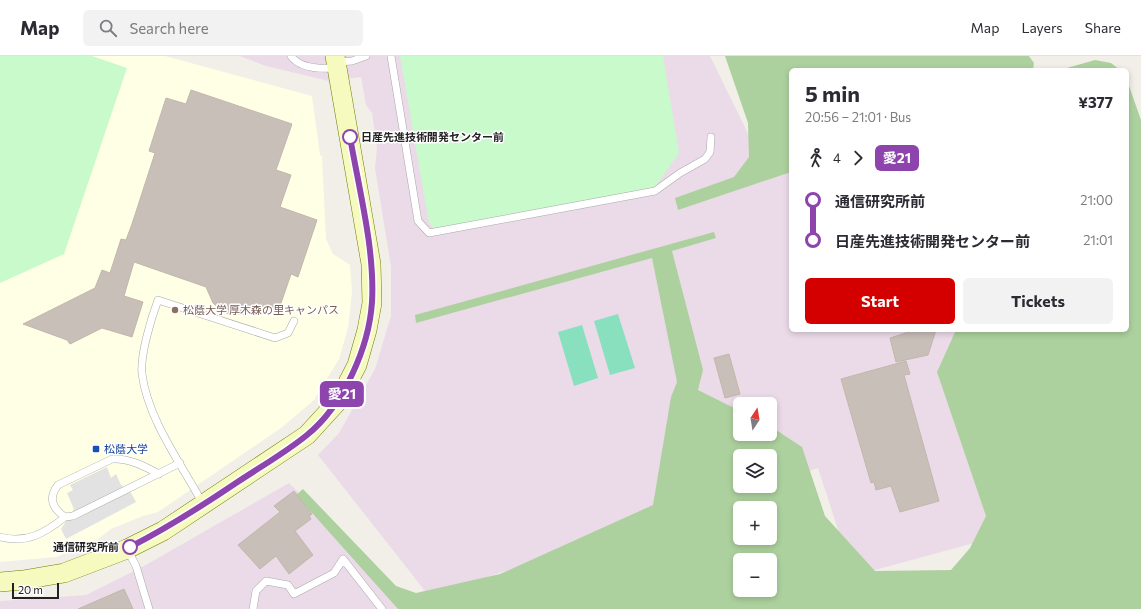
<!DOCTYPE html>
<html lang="en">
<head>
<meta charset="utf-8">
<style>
	:root { --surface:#fff; --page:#f2f2f3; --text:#2b2b33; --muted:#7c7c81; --line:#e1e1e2; --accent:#d40000 }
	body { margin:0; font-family:Commissioner,"Noto Sans JP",sans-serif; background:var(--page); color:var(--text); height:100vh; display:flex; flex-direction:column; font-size:15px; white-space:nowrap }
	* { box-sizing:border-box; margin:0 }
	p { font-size:13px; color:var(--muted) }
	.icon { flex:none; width:22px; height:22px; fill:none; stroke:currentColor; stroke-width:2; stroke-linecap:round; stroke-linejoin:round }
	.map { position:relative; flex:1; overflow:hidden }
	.drawer { position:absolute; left:789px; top:12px; width:340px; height:264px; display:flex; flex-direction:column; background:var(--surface); border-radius:6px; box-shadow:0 2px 6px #0003 }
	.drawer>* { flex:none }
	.badge { padding:0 8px; border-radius:6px; font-size:14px; line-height:26px }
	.needle { width:26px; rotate:12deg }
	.fabs { position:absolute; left:733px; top:341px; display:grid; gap:8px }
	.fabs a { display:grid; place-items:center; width:44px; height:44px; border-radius:6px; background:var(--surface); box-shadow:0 2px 6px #0003; font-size:20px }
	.scale { position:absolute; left:12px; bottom:10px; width:47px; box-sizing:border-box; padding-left:4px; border:2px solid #222; border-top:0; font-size:11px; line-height:14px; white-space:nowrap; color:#222; -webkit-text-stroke:3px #fff; paint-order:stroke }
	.map>.badge { position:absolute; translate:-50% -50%; box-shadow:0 0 0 2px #fff }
	.legs { display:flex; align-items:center; gap:6px; height:44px; padding:0 16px; font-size:13px }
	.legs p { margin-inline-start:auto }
	.headline { display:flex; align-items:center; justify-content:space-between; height:68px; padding:0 16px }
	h1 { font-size:22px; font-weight:700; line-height:30px }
	.cta { display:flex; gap:8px; margin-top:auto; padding:8px 16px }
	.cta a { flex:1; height:46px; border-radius:6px; background:var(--accent); color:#fff; font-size:16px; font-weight:700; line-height:46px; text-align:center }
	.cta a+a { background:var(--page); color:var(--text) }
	ul { padding:0 16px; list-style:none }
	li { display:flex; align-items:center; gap:14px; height:40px; font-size:15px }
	li i { display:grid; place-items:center; width:6px; height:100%; margin:0 5px; background:currentColor }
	li i::after { content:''; width:10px; height:10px; margin:-5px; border:3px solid; border-radius:50%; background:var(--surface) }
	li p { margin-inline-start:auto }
	li:first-child i { background:linear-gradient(#0000 50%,currentColor 0) }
	li:last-child i { background:linear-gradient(currentColor 50%,#0000 0) }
	header { display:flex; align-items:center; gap:24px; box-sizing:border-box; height:56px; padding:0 20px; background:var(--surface); border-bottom:1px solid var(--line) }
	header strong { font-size:19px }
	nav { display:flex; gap:22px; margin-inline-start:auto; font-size:14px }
	.search { width:280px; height:36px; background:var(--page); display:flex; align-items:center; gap:10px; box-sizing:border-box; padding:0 14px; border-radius:6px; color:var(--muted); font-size:15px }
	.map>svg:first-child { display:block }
	.industrial { fill:#ebdbe8; fill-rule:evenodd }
	.education { fill:#ffffe5 }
	.forest { fill:#add19e; fill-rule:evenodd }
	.park { fill:#c8facc }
	.pitch { fill:#88e0be }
	.parking { fill:#e2e2e2 }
	.building { fill:#c7bfb8; stroke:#c4b6ab }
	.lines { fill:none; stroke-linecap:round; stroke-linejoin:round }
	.lane-casing { stroke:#a9a9a9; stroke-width:8 }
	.secondary-casing { stroke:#707d05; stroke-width:20 }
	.lane { stroke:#fff; stroke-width:7 }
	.secondary { stroke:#f7fabf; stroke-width:19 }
	.line-1-casing { stroke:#fff; stroke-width:9 }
	.line-1 { stroke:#8e44ad; stroke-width:6 }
	.stop-1-dot { fill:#fff; stroke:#8e44ad; stroke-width:2 }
	.education-dot { fill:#8d6e63; stroke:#fff; stroke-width:1.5 }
	.transit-dot { fill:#1a4fb4; stroke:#fff; stroke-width:1.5 }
	.labels { text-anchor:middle; stroke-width:3; stroke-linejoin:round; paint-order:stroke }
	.stop-label { font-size:11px; font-weight:bold; fill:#222; stroke:#fff; text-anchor:start }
	.education-label { font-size:11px; fill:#785e54; stroke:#fff; text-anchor:start }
	.transit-label { font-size:11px; fill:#164399; stroke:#fff; text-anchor:start }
</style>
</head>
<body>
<header>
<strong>Map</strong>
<div class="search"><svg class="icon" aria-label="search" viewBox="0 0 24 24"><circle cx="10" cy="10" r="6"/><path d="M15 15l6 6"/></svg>Search here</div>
<nav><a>Map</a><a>Layers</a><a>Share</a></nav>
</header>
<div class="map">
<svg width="1141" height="553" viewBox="0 0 1141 553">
	<rect width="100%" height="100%" fill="#f2efe9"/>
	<path class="industrial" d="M 240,0 L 710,0 L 762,106 L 791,98 L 791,274 L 972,274 L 1007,478 L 853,520 L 818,412 L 770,428 L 770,400 L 740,400 L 740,430 L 764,430 L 429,540 L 318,399 L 339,377 L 375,313 L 391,260 L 391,211 L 375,112 L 377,92 L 372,57 L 366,49 L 361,21 L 329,25 L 266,10 ZM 740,348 L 770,348 L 770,378 L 740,378 Z
		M 289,427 L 413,553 L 0,553 L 0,545 L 86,539 L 144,510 Z"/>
	<path class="education" d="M 0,0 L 165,0 L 312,40 L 320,99 L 322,100 L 326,183 L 333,198 L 350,209 L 352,236 L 348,272 L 339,303 L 314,344 L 281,372 L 158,456 L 143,460 L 111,473 L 94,486 L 56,501 L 0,506 Z"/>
	<path class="forest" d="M 725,0 L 1029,0 L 1034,7 L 1033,14 L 791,14 L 791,116 L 678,154 L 675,142 L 734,121 L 749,101 L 748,67 Z
		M 1095,4 L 1111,7 L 1120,14 L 1060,14 Z
		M 1127,24 L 1141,64 L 1141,553 L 398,553 L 296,439 L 303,433 L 396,530 L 416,537 L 500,518 L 653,449 L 671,341 L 677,326 L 652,202 L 416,267 L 415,259 L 714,176 L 716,182 L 672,195 L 703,314 L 698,334 L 740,355 L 740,378 L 770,378 L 770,370 L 802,391 L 825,460 L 875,515 L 951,514 L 970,492 L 986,460 L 937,316 L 956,274 L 1127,274 ZM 740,400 L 770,400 L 770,430 L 740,430 ZM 740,452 L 770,452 L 770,482 L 740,482 ZM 740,504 L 770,504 L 770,534 L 740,534 Z"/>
	<path class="park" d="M 0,0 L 92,0 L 127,12 L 64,198 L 0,227 Z
		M 400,0 L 663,0 L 679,97 L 655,131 L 436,174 L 429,167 Z"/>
	<path class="pitch" d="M 618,258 L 635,312 L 610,319 L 594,265 Z
		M 582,269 L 598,322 L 574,330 L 558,276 Z"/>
	<path class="parking" d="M 107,411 L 111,422 L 116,418 L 121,429 L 131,437 L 136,446 L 66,483 L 61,473 L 74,453 L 67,437 L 73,434 L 70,429 Z"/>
	<path class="building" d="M 191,34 L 292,68 L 276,114 L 291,119 L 280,151 L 317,164 L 298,221 L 291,218 L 278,256 L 259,249 L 246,258 L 229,258 L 222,255 L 213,247 L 206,231 L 134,206 L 124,240 L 143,246 L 132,281 L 102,272 L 70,288 L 67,284 L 23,268 L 95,232 L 102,214 L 110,217 L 121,183 L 126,184 L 132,168 L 155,97 L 149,95 L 166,42 L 186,48 Z
		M 915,274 L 936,274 L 928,299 L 896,306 L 890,282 Z
		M 729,298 L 740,338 L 725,342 L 714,302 Z
		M 906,305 L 910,318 L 904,319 L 939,445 L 900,456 L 891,430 L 876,434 L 874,426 L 871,427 L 841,323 Z
		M 294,435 L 312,458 L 309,460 L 311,463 L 295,475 L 313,499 L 289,518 L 276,500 L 260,513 L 238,489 L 280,456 L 274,450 Z
		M 124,533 L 133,553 L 78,553 Z"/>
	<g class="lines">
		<g class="lane-casing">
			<path id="lane" d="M 291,0 C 300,13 322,13 336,12
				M 391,0 L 418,165 L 429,177 L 655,135 L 680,117 L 705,103 L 710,96 L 711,81
				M 338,6 L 352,5 L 366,0
				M 159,418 C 144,410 129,402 112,403 L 58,429 C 48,442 52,452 65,461 L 73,460 L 180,407
				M 203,448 C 182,409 148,364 142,318 C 140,299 151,263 158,244 L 275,282 L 288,277 L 294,265
				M 0,481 C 27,488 45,477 65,461
				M 127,493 L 136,510 L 149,553
				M 253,553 L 256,535 L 266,525 L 288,529 L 294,538 L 334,517 L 343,503 L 382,553"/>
		</g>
		<g class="secondary-casing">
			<path id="secondary" d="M 0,526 L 23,524 L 64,517 L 127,493 L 163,475 L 307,379 L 339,344 L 357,309 L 367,274 L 372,247 L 371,208 L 335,0"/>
		</g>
		<use href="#lane" class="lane"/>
		<use href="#secondary" class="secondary"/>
	</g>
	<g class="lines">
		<g class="line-1-casing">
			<path id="line-1" d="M 130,491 C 167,472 202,450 236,427 C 260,411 285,397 307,379 C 343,350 369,292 372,246 C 375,194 359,133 350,81"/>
		</g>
		<use href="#line-1" class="line-1"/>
	</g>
	<g class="stop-1-dot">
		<circle cx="350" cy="81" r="7"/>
		<circle cx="130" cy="491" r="7"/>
	</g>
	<circle class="education-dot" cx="175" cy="254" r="4"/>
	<rect class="transit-dot" x="92" y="389" width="8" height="8" rx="2"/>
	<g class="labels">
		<g class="stop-label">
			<text x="361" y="85">日産先進技術開発センター前</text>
			<text x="119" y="495" text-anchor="end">通信研究所前</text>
		</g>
		<g class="education-label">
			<text x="183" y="258">松蔭大学 厚木森の里キャンパス</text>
		</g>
		<g class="transit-label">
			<text x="104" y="397">松蔭大学</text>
		</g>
	</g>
</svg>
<div class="fabs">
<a><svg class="needle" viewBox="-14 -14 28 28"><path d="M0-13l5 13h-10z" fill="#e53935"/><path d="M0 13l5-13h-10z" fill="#7c7c81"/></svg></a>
<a><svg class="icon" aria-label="layers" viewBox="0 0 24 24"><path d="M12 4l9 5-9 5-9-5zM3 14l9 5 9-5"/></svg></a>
<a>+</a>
<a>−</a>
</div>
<div class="scale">20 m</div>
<b class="badge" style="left:342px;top:338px;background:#8e44ad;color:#fff">愛21</b>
<section class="drawer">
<div class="headline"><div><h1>5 min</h1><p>20:56 – 21:01 · Bus</p></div><b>¥377</b></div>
<div class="legs"><svg class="icon" aria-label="walk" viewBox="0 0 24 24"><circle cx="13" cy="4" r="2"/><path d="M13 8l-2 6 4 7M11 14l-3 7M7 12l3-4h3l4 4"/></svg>4<svg class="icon" aria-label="forward" viewBox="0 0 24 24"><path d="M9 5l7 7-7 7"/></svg><b class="badge" style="background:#8e44ad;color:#fff">愛21</b></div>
<ul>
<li><i style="color:#8e44ad"></i><b>通信研究所前</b><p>21:00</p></li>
<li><i style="color:#8e44ad"></i><b>日産先進技術開発センター前</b><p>21:01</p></li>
</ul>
<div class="cta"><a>Start</a><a>Tickets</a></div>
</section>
</div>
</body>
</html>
